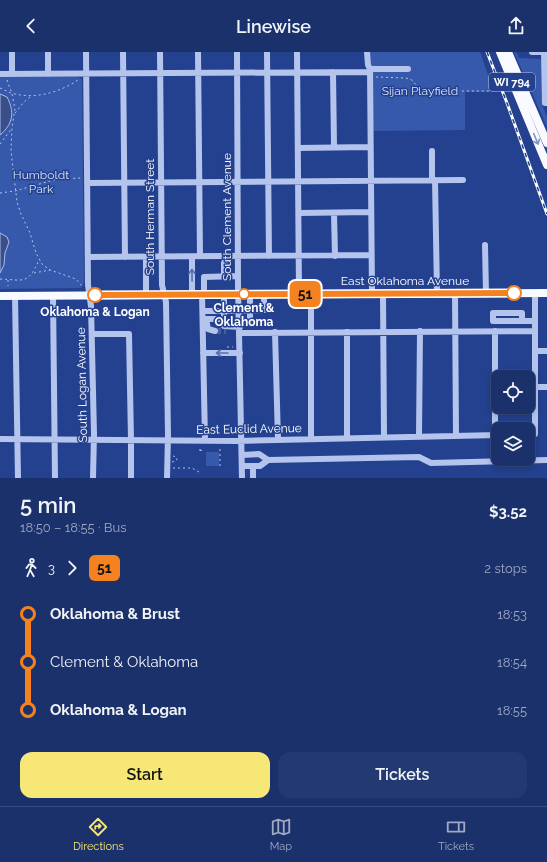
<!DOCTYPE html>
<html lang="en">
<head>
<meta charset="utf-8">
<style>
	:root { --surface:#1a316b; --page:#233971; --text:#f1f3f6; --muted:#9fa9c1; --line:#384c7e; --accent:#f7e777 }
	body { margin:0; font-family:Raleway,sans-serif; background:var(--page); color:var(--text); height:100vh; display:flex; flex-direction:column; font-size:15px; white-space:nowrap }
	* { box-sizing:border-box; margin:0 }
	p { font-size:13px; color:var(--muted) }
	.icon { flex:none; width:22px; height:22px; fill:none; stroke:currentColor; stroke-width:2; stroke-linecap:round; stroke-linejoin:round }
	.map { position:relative; height:426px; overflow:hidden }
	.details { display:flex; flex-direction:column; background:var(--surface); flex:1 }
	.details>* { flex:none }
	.badge { padding:0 8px; border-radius:6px; font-size:14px; line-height:26px }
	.buttons { position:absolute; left:491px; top:318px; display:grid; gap:8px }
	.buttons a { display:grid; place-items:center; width:44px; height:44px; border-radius:8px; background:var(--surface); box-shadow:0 2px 6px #0003,0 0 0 1px var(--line); font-size:20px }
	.map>.badge { position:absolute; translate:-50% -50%; box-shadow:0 0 0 2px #fff }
	.legs { display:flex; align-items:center; gap:6px; height:44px; padding:0 20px; font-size:13px }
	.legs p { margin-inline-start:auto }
	.headline { display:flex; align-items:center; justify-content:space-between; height:68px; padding:0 20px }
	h1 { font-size:22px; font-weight:600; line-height:30px }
	.action { display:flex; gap:8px; margin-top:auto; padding:8px 20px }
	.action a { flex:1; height:46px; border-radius:12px; background:var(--accent); color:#111; font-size:16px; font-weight:600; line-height:46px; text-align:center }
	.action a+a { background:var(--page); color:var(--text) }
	ul { padding:0 20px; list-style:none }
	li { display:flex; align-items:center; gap:14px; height:48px; font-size:15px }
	li i { display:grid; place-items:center; width:6px; height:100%; margin:0 5px; background:currentColor }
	li i::after { content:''; width:10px; height:10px; margin:-5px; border:3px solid; border-radius:50%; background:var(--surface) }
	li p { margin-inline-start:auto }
	li:first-child i { background:linear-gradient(#0000 50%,currentColor 0) }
	li:last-child i { background:linear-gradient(currentColor 50%,#0000 0) }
	header { display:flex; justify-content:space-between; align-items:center; height:52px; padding:0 20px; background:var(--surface); font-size:18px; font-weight:600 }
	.tabs { display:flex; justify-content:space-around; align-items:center; height:56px; border-top:1px solid var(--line); background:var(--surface); font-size:11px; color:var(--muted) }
	.tabs a { display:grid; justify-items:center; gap:2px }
	.tabs .active { color:var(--accent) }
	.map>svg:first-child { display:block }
	.green { fill:#3759ac }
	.water { fill:#3a4f89; stroke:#a8bced }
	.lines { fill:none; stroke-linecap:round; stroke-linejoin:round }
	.minor-tunnel { stroke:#445ea0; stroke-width:6; stroke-dasharray:6 3; stroke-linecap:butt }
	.path { stroke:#b4c4ec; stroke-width:1; stroke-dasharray:2 3; stroke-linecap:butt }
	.minor { stroke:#b4c4ec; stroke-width:6 }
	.major { stroke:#f9faff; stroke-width:8 }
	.rail-casing { stroke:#fff; stroke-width:3 }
	.rail { stroke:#23418f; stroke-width:1.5; stroke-dasharray:4.5; stroke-linecap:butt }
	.oneway { stroke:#8394c1 }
	.oneway2 { stroke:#566fb0 }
	.line-1-casing { stroke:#fff; stroke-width:9 }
	.line-1 { stroke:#f58220; stroke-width:6 }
	.stop-1-dot { fill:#fff; stroke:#f58220; stroke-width:2 }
	.labels { text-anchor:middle; stroke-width:3; stroke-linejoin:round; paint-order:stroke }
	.shield { fill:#23418f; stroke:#bdc6dd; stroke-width:1 }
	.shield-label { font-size:11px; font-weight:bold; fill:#fff }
	.park-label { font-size:12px; fill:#d9e2f9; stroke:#23418f }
	.street-label { font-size:12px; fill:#fff; stroke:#23418f }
	.stop-label { font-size:12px; font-weight:bold; fill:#fff; stroke:#23418f }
</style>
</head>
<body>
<header><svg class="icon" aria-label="back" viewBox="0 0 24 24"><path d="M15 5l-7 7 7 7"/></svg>Linewise<svg class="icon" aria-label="share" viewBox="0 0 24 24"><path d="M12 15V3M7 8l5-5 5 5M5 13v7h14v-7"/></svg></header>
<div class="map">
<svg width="547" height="426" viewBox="0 0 547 426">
	<rect width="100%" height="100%" fill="#23418f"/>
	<path class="green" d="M 369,0 L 480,0 L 494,40 L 465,40 L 465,78 L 373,79 Z
		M 514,0 L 516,0 L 519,6 L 542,7 L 543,53 L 542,53 L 547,64 L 547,75 Z
		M 0,25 L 78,25 L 82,27 L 84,231 L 81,236 L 0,237 Z
		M 206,400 L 219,400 L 219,414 L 206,414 Z"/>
	<path class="water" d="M 0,42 L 7,45 C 15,60 13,72 0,83 Z
		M 0,181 L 7,185 L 9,190 L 5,201 L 4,213 L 0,221 Z"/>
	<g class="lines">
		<path class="minor-tunnel" d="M 215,279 L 226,279"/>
		<path class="path" d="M 376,25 L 406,26 L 412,28 L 417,34 L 429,39 L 490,39
			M 7,28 L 12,42 L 15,57 L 12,75 L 11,99 L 17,150 L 21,162 L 30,181 L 36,201 L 42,212 L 50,218 L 76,227 L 82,234
			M 0,36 C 5,38 9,41 15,42 C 37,47 60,40 78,28
			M 15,61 L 24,50 L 31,44
			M 0,92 L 12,76
			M 0,141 L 15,139 L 57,127 L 81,126
			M 34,221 L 50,218
			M 0,227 C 24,228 28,233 39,208
			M 8,228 L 8,234
			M 227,295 L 233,295
			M 200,398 L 203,399
			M 200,399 L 200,395
			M 172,410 L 176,409 L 177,407 L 176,405 L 173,404
			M 220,414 L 220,395
			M 173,416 L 192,416 L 199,420"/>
		<path class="minor" d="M 12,0 L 12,22
			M 86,0 L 88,233 L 91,254 L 94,382 L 93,426
			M 123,0 L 125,205
			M 160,0 L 162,233 L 166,250 L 168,383 L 167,426
			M 198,0 L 200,204
			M 237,0 L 238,233 L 242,426
			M 267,0 L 269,204
			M 297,0 L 299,242
			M 367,0 L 368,13 L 370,17 L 372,242
			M 532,0 L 544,0
			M 544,0 L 545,51 L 547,51
			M 370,17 L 408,17
			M 333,20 L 334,95
			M 0,22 L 370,20
			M 48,22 L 48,0
			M 298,96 L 370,95
			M 432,99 L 432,128
			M 435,128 L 437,241
			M 87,131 L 463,128
			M 299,161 L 371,160
			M 334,161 L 335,204
			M 485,193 L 486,241
			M 88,205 L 371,203
			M 192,205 L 192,242
			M 224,224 L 224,211 L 226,208 L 226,204
			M 455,241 L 456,384
			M 202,242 L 205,388
			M 204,242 L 204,225 L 238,224
			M 224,242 L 224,274 L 240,275
			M 311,242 L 311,387
			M 383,242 L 384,385
			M 53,243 L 55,426
			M 146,243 L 146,205
			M 15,244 L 18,426
			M 206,259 L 264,258 L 264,242
			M 206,267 L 208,277 L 215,279
			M 206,267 L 224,267
			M 522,269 L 522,261 L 493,261 L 493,269 L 535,269
			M 240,272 L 250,272 L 250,242
			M 495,279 L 495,383
			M 275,280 L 278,388
			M 347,280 L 347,386
			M 240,281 L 535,279
			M 92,282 L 129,282 L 131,388 L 131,426
			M 535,299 L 547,299
			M 203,301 L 240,301
			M 535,335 L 547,335
			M 528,382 L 535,382 L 535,241
			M 419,384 L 420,279
			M 0,387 L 237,389 L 498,383
			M 268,408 L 419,405 L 431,411 L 547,408
			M 242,414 L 260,414 L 268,408 L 259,402 L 242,403
			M 253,426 L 253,414"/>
		<path class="major" d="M 500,0 L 547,113
			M 508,0 L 547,91
			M 0,244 L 547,241"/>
		<g class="rail-casing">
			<path id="rail" d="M 487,0 L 507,51 L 547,162"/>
		</g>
		<use href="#rail" class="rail"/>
	</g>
	<defs><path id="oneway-shaft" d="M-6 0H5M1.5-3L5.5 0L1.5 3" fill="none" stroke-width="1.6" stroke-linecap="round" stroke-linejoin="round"/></defs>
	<use class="oneway" href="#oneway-shaft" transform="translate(536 87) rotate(67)"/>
	<g class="oneway2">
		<use href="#oneway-shaft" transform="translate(192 223) rotate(-91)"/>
		<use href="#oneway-shaft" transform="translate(222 301) rotate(180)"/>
	</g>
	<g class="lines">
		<g class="line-1-casing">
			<path id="line-1" d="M 95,243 L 514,241"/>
		</g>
		<use href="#line-1" class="line-1"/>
	</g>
	<g class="stop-1-dot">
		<circle cx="514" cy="241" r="7"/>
		<circle cx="244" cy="242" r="5"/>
		<circle cx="95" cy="243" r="7"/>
	</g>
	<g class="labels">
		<rect class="shield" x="489" y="21" width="46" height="18" rx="3"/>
		<g class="shield-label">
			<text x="512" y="34">WI 794</text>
		</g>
		<g class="park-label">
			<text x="420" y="43">Sijan Playfield</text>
			<text x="41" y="127">Humboldt<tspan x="41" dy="14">Park</tspan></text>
		</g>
		<g class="street-label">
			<text transform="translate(150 165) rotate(-90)" y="4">South Herman Street</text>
			<text transform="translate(227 165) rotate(-90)" y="4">South Clement Avenue</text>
			<text x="405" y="233">East Oklahoma Avenue</text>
			<text transform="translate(82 333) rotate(-91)" y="4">South Logan Avenue</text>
			<text transform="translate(249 377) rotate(-1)" y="4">East Euclid Avenue</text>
		</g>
		<g class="stop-label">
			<text x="244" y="260">Clement &amp;<tspan x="244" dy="14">Oklahoma</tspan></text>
			<text x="95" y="264">Oklahoma &amp; Logan</text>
		</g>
	</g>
</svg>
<div class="buttons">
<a><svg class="icon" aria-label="locate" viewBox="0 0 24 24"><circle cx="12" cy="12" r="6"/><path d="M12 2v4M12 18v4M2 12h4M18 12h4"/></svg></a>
<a><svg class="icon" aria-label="layers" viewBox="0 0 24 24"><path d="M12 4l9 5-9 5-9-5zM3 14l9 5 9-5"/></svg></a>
</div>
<b class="badge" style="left:305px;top:242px;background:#f58220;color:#111">51</b>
</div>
<section class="details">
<div class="headline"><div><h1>5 min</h1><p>18:50 – 18:55 · Bus</p></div><b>$3.52</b></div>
<div class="legs"><svg class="icon" aria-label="walk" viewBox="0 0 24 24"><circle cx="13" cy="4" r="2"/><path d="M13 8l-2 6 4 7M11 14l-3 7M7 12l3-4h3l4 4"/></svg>3<svg class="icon" aria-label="forward" viewBox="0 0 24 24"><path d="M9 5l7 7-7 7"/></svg><b class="badge" style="background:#f58220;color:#111">51</b><p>2 stops</p></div>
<ul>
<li><i style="color:#f58220"></i><b>Oklahoma &amp; Brust</b><p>18:53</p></li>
<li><i style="color:#f58220"></i><span>Clement &amp; Oklahoma</span><p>18:54</p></li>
<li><i style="color:#f58220"></i><b>Oklahoma &amp; Logan</b><p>18:55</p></li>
</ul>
<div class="action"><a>Start</a><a>Tickets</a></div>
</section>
<nav class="tabs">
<a class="active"><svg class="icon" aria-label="directions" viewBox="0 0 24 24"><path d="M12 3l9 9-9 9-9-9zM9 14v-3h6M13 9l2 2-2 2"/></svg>Directions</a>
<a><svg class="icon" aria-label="map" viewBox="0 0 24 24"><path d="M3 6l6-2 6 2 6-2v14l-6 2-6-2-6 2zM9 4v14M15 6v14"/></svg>Map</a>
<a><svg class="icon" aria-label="tickets" viewBox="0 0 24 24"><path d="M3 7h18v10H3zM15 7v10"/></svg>Tickets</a>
</nav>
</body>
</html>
